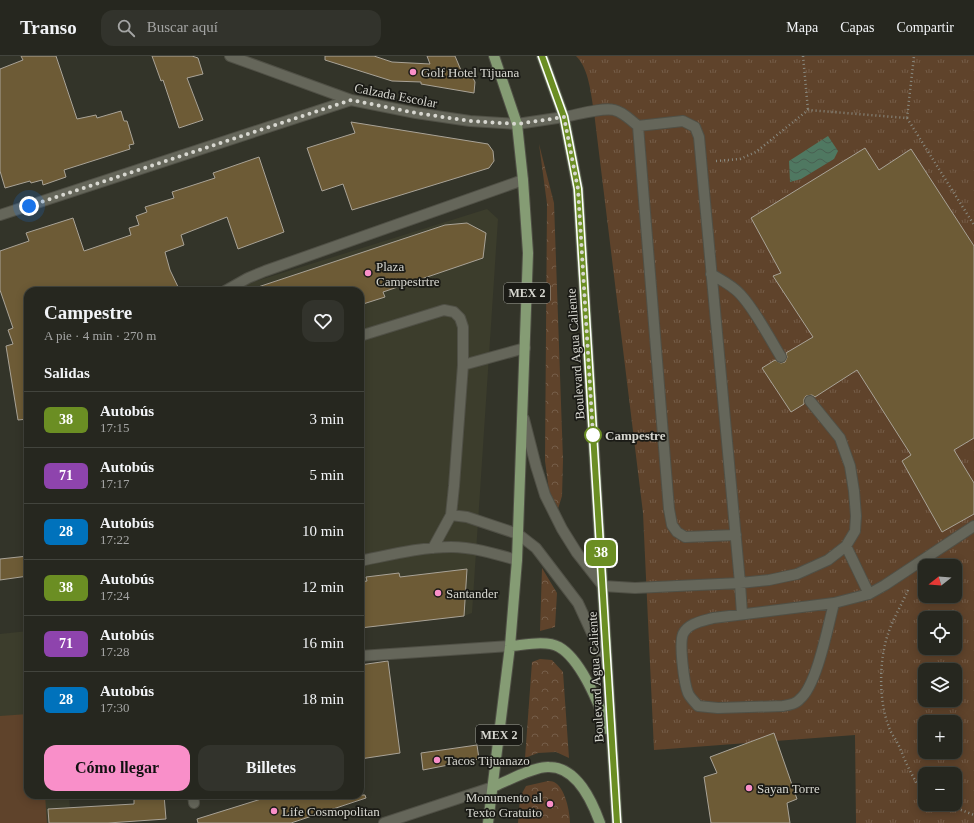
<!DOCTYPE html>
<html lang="es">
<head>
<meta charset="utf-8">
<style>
	:root { --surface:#26271f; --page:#32332c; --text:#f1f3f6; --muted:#a4a5a4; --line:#42443d; --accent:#f98fc9 }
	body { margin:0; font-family:"Times New Roman",serif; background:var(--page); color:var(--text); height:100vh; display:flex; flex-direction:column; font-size:15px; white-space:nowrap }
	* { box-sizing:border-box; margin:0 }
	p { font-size:13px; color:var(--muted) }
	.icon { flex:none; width:22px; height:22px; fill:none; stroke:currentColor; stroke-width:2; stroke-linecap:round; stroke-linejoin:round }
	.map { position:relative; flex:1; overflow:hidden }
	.sheet { position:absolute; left:24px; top:231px; width:340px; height:512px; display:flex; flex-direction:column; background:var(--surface); border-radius:12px; box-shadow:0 2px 10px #0003,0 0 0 1px var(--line) }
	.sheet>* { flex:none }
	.badge { padding:0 8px; border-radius:6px; font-size:14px; line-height:26px }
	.needle { width:26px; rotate:253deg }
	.buttons { position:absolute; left:918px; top:503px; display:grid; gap:8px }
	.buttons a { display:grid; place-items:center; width:44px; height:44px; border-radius:8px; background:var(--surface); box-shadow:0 2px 10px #0003,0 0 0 1px var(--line); font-size:20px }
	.you { position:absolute; width:20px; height:20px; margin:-10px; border:3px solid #fff; border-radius:50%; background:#1a73e8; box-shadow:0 0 0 6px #1a73e833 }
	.map>.badge { position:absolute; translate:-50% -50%; box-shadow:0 0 0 2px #fff }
	h2 { padding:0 20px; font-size:15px; line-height:36px }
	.round { display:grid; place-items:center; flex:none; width:42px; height:42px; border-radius:12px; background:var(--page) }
	.overview { display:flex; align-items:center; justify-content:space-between; height:68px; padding:0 20px }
	h1 { font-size:19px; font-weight:700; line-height:30px }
	.action { display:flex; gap:8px; margin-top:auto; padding:8px 20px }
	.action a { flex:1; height:46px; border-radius:12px; background:var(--accent); color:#111; font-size:16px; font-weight:700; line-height:46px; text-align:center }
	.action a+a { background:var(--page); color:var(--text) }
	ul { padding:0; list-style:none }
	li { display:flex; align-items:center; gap:12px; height:56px; padding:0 20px; border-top:1px solid var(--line) }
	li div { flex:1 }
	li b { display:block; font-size:15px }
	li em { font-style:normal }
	li .badge { min-width:44px; font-weight:700; text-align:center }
	header { display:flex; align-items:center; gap:24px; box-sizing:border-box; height:56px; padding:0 20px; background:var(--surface); border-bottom:1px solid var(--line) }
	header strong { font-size:19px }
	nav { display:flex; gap:22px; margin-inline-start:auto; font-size:14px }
	.search { width:280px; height:36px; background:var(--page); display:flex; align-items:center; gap:10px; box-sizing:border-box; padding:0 14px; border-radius:12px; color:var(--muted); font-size:15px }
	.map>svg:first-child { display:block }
	.built { fill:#3c3d2c }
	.grass { fill:url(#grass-tufts); fill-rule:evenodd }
	.park { fill:url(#park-crowns) }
	.garden { fill:#5f432b }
	.water { fill:url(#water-waves) }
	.building { fill:#6d5b36; stroke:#a9a397 }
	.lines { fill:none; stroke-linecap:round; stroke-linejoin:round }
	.service-casing { stroke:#505046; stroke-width:12 }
	.minor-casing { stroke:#505046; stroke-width:12 }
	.primary-casing { stroke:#505046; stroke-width:12 }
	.path { stroke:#8a8b82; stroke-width:2.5; stroke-dasharray:1 3; stroke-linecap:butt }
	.service { stroke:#65665a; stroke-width:10 }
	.minor { stroke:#65665a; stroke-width:10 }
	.primary { stroke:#859c74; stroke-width:10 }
	.line-casing { stroke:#fff; stroke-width:9 }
	.line { stroke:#6b8e23; stroke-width:6 }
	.walk { stroke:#d7d7d0; stroke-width:4; stroke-dasharray:0 7.2 }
	.poi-dot { fill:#f98fc9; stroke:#1b1b16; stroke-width:1.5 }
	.stop-dot { fill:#fff; stroke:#6b8e23; stroke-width:2 }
	.labels { text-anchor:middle; stroke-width:3.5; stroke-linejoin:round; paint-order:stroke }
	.shield { fill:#1b1b16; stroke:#9f9f98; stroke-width:1 }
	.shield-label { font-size:12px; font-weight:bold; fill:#d7d7d0 }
	.poi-label { font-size:13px; fill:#d7d7d0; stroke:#1b1b16; text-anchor:start }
	.street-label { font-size:13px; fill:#d7d7d0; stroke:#1b1b16 }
	.stop-label { font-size:13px; font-weight:bold; fill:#d7d7d0; stroke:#1b1b16; text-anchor:start }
</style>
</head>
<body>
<header>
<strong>Transo</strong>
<div class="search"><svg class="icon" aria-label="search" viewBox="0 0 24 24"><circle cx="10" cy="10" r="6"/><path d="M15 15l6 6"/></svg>Buscar aquí</div>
<nav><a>Mapa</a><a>Capas</a><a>Compartir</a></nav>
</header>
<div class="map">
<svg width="974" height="767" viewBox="0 0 974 767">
	<defs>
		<pattern id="grass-tufts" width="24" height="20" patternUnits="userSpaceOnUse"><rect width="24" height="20" fill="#5f432b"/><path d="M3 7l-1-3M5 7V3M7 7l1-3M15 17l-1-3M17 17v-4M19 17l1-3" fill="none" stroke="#755d49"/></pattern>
		<pattern id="park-crowns" width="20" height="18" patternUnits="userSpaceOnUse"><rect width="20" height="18" fill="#5f432b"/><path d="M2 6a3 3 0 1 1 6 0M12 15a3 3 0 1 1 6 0" fill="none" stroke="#755d49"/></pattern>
		<pattern id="water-waves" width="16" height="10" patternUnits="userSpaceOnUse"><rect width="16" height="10" fill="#4f7861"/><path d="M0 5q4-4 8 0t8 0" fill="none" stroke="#485f51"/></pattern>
	</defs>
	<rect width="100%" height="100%" fill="#333429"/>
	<path class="built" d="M 487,153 L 498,163 L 472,557 L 464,560 L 360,572 L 360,235 L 239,235 L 247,228 Z
		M 28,575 L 28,739 L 69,739 L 71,767 L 0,767 L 0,578 Z"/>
	<path class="grass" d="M 576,0 L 974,0 L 974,767 L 856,767 L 855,679 L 654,694 L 643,457 L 594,56 C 591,39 589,12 576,0 ZM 925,510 L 955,510 L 955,540 L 925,540 ZM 925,562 L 955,562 L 955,592 L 925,592 ZM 925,614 L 955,614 L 955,644 L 925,644 ZM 925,666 L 955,666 L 955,696 L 925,696 ZM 925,718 L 955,718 L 955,748 L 925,748 Z"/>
	<path class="park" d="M 539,88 L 554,147 L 563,404 L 562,440 L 558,453 L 549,435 L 545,405 L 547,148 Z
		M 542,512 L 557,537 L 555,571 L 540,575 Z
		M 540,603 L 552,604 L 563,616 L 569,702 L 556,696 L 538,697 L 525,702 L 532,606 Z
		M 548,725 C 550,725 552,725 554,726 C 565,731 570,756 570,767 L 518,767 L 520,741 L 526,730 Z"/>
	<path class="garden" d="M 28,658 L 28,739 L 45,739 L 47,767 L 0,767 L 0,660 Z"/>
	<path class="water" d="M 828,80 L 838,95 L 834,103 L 801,123 L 790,126 L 789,105 Z"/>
	<path class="building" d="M 21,0 L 56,0 L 77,63 L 96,59 L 97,62 L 121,55 L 124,65 L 127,65 L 134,88 L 129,89 L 130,93 L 64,114 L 66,121 L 43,129 L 42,124 L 31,127 L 30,125 L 5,132 L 0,115 L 0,13 L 23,4 Z
		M 152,0 L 192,0 L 198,2 L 203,18 L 187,22 L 203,64 L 179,72 L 163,24 L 161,25 Z
		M 325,0 L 374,0 L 392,6 L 430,8 L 427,0 L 455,0 L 463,19 L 471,18 L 475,26 L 474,37 L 421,28 L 421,26 L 392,25 L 325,4 Z
		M 351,66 L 488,88 L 493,95 L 494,105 L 489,112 L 352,154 L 343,128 L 322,135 L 307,92 L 355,77 Z
		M 865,92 L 879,114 L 911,93 L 974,190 L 974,382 L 954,394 L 974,427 L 974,458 L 942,476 L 902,405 L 911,399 L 857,314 L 815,341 L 812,339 L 806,340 L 804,343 L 804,348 L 791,356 L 762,312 L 775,304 L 781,307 L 785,306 L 787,301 L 786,297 L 813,281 L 773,220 L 781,217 L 751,162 Z
		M 259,101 L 284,176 L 238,193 L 227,161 L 181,179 L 184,189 L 165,196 L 170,214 L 180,235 L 28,235 L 28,363 L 18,364 L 6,290 L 13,288 L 8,274 L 13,272 L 0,234 L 0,195 L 29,185 L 26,177 L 73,162 L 84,195 L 131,179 L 129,172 L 139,169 L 136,160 L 147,156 L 145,151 L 174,142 L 172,136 L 215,122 L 213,117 Z
		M 467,167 L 486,177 L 483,202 L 383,236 L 385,241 L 360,249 L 360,235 L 255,235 L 255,232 L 445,169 Z
		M 28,500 L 28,520 L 0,524 L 0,503 Z
		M 467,513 L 464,560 L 360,572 L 360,526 L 367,525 L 366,521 L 399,517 L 400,521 Z
		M 388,605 L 400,697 L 360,703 L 360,609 Z
		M 774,677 L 797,743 L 787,747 L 790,767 L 711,767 L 704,721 L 717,717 L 710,701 Z
		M 477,689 L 479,703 L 423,714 L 421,697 Z
		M 134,739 L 164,739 L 166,763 L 108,767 L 49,767 L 48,753 L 134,748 Z
		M 274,739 L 365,739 L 366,742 L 291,767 L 198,767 L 197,763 Z"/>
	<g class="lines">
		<g class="service-casing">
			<path id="service" d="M 564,61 C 576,59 603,51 614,54 C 624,56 631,65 638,70 L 669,453 L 672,469 L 677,476 L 685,481 L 736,479
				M 638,70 L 683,65 L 695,71 L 699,81 L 740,527 L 742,558
				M 711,218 C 721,224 732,229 740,238 C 756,255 768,280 781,301
				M 360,280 L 444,254 L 454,256 L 460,262 L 463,271 L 463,309 L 454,430 L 451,459 L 433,492
				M 463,309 L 525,292
				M 524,363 L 536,410 L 545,439 L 562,473 L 577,497 L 603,530 L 635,532 L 740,527 L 769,524 L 797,518 L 828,504 L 846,490 L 855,475 L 856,460 L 854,435 L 850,410 L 840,382 L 810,345
				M 451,459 L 467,461 L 518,478 L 536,492 L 578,547 L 607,610
				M 846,490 L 869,538
				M 360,505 C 390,499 421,491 451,491 C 473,491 496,498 517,504
				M 834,547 C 828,570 817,629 800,643 C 796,648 789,649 783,650 L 718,652 L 698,650 C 695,646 690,642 688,637 C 684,627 679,588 683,578 C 688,567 703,565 713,562 Z
				M 834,547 L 869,538 L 885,529 L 974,470"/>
		</g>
		<g class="minor-casing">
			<path id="minor" d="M 230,0 L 351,44 L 416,57 L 470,65 L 517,68 L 564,61
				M 0,159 L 351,44
				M 225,235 L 248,222 L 265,215 L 523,124
				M 360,600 L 510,590
				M 193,739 L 194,747
				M 384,767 L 493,731"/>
		</g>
		<g class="primary-casing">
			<path id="primary" d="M 542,0 L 564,61 L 578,133 L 617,767
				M 510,590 C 524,589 546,584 559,591 C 582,604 599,650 609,674
				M 493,731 C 507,725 535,710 549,711 C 577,711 592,745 600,767
				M 488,767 L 510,590 L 517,504 L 528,197 L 523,124 L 517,68 L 494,0"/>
		</g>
		<path class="path" d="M 803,0 L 808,54
			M 907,62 L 974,169
			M 716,105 L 740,103 L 756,96 L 808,54 L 907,62 L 914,0
			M 908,534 C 902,548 894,561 889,575 C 879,602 878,644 889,671 C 891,678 896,683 899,690 C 906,707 913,724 925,738
			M 946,748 L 974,759"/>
		<use href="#service" class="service"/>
		<use href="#minor" class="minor"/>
		<use href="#primary" class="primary"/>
	</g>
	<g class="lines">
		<g class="line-casing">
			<path id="line" d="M 542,0 L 564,61 L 578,133 L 617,767"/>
		</g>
		<use href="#line" class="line"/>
		<path class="walk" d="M 29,150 L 351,44 L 416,57 L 470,65 L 517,68 L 564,61 L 578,133 L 593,379"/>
	</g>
	<g class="poi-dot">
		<circle cx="413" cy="16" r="4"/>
		<circle cx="368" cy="217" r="4"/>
		<circle cx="438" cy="537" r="4"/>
		<circle cx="437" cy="704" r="4"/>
		<circle cx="749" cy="732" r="4"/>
		<circle cx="550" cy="748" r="4"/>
		<circle cx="274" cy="755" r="4"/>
	</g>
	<circle class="stop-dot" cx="593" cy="379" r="8"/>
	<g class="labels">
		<g class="shield">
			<rect x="504" y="227" width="46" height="20" rx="3"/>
			<rect x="476" y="669" width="46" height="20" rx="3"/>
		</g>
		<g class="shield-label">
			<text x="527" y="241">MEX 2</text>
			<text x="499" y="683">MEX 2</text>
		</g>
		<g class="poi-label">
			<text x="421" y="21">Golf Hotel Tijuana</text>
			<text x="376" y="215">Plaza<tspan x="376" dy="15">Campestrtre</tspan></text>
			<text x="446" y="542">Santander</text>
			<text x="445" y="709">Tacos Tijuanazo</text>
			<text x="757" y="737">Sayan Torre</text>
			<text x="542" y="746" text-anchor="end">Monumento al<tspan x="542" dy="15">Texto Gratuito</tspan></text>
			<text x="282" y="760">Life Cosmopolitan</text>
		</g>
		<g class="street-label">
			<text transform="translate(396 39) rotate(11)" y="5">Calzada Escolar</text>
			<text transform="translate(575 298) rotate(-94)" y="5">Boulevard Agua Caliente</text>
			<text transform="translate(595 621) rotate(-93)" y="5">Boulevard Agua Caliente</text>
		</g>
		<g class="stop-label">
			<text x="605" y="384">Campestre</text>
		</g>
	</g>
</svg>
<div class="buttons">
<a><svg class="needle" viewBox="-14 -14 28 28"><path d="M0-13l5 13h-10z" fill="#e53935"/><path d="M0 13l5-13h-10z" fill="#a4a5a4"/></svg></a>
<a><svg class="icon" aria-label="locate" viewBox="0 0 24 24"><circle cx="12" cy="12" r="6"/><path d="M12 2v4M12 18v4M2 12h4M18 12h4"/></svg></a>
<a><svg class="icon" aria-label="layers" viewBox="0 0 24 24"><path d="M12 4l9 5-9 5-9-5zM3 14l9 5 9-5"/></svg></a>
<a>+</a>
<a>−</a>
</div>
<div class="you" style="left:29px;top:150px"></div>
<b class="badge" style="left:601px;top:497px;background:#6b8e23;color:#fff">38</b>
<section class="sheet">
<div class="overview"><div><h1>Campestre</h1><p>A pie · 4 min · 270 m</p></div><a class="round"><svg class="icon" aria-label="heart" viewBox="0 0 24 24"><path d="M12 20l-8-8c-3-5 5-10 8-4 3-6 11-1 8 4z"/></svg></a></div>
<h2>Salidas</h2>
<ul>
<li><span class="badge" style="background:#6b8e23;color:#fff">38</span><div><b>Autobús</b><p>17:15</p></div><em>3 min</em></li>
<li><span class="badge" style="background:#8e44ad;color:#fff">71</span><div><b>Autobús</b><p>17:17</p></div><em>5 min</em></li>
<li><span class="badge" style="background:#0072bc;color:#fff">28</span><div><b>Autobús</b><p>17:22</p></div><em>10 min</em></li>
<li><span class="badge" style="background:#6b8e23;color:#fff">38</span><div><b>Autobús</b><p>17:24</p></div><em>12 min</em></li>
<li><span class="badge" style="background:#8e44ad;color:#fff">71</span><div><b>Autobús</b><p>17:28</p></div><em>16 min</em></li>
<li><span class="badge" style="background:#0072bc;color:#fff">28</span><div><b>Autobús</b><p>17:30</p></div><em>18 min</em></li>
</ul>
<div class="action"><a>Cómo llegar</a><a>Billetes</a></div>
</section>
</div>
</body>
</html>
